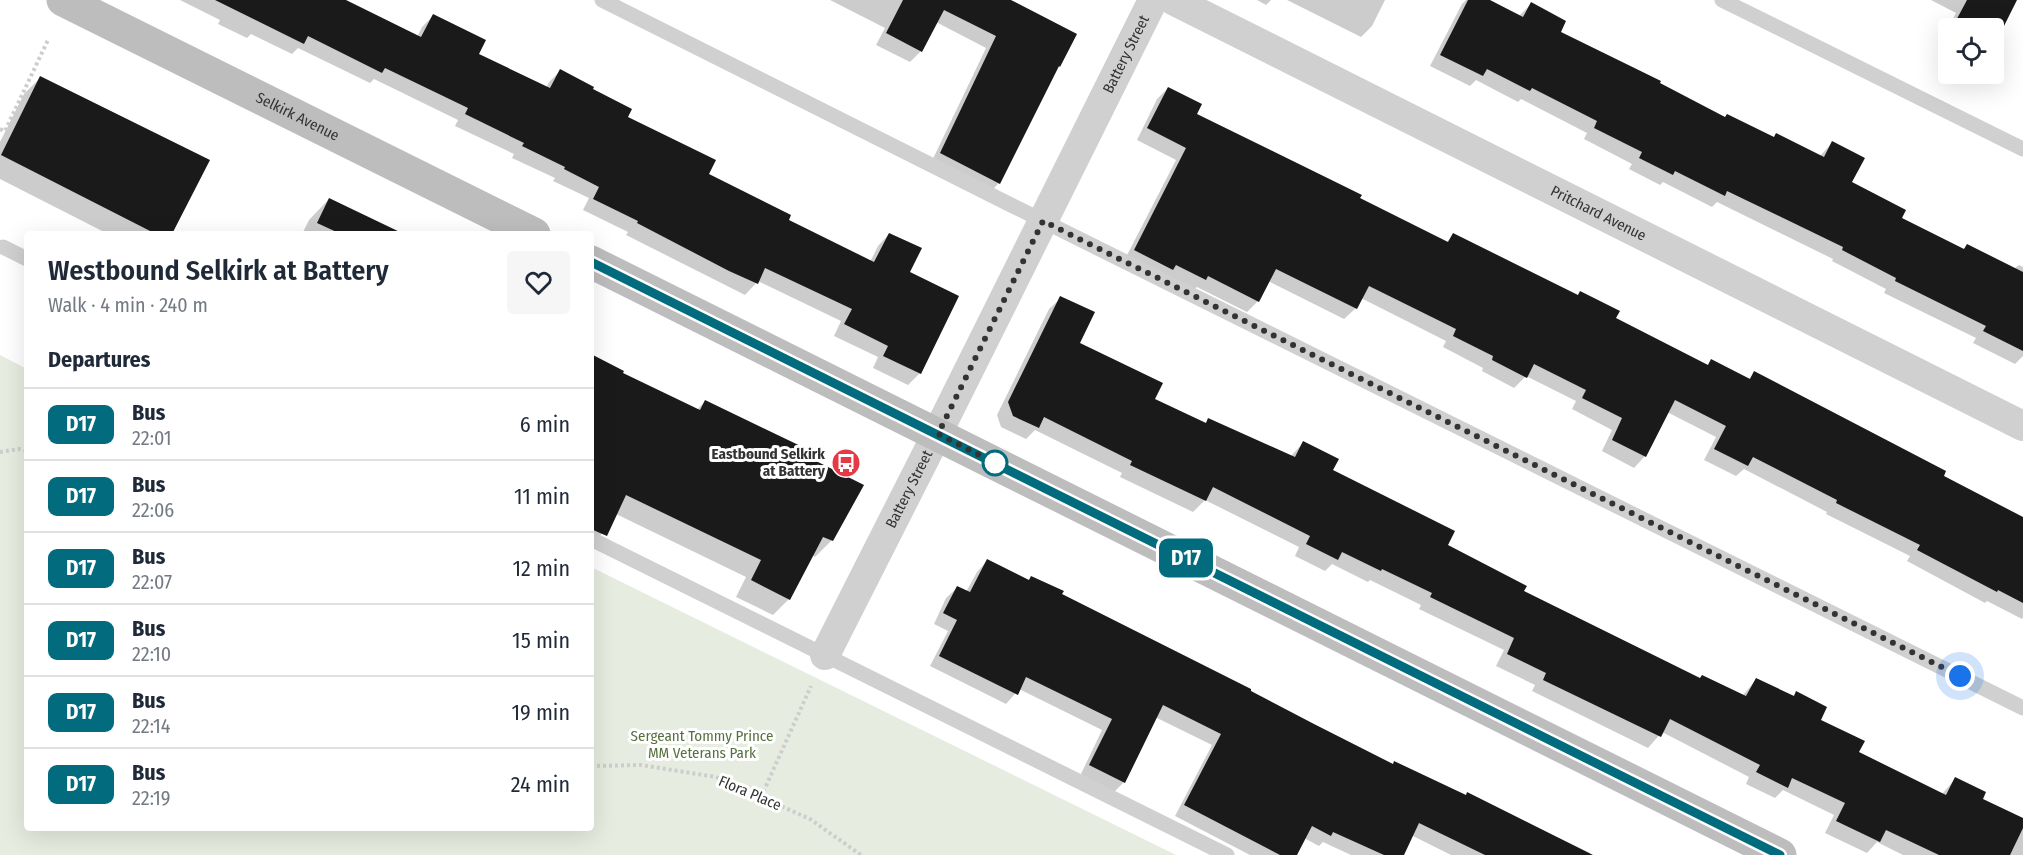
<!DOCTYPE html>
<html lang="en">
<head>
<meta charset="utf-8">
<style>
	:root { --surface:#fff; --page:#f6f6f7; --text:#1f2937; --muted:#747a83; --line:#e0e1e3 }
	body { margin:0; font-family:"Fira Sans Condensed",sans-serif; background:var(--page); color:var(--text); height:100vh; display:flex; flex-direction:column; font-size:22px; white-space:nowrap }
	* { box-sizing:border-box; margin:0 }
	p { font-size:20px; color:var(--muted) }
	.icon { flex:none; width:33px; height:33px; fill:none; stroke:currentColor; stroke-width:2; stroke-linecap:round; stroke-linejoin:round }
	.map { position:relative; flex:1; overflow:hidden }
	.sheet { position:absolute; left:24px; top:231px; width:570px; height:600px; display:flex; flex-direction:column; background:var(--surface); border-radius:6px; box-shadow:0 6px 24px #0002 }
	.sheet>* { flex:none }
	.badge { padding:0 12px; border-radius:9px; font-size:21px; line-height:39px }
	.fabs { position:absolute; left:1938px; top:18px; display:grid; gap:12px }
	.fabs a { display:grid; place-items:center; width:66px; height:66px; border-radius:6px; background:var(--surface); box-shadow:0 6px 24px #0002; font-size:30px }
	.you { position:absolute; width:30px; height:30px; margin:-15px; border:4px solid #fff; border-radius:50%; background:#1a73e8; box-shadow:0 0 0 9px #1a73e833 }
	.map>.badge { position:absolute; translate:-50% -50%; box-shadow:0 0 0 3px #fff }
	h2 { padding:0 24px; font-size:22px; line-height:54px }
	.round { display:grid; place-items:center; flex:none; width:63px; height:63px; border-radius:6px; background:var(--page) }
	.headline { display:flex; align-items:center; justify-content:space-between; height:102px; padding:0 24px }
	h1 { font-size:28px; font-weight:600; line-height:45px }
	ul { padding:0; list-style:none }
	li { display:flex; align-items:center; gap:18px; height:72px; padding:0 24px; border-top:2px solid var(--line) }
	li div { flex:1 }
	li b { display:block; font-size:22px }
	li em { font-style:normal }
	li .badge { min-width:66px; font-weight:700; text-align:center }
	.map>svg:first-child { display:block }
	.green { fill:#e6ecdf }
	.shadow { fill:#0003 }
	.building { fill:#1a1a1a }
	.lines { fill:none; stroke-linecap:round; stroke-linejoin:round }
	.path { stroke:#cdcdcd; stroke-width:4; stroke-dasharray:3 3; stroke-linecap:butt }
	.service { stroke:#d0d0d0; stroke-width:15 }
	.minor { stroke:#d0d0d0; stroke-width:30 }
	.secondary { stroke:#bdbdbd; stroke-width:33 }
	.line-casing { stroke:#fff; stroke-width:14 }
	.line { stroke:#026c7e; stroke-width:9 }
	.walk { stroke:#333; stroke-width:6; stroke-dasharray:0 10.8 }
	.stop-dot { fill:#fff; stroke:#026c7e; stroke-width:3 }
	.labels { text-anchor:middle; stroke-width:6; stroke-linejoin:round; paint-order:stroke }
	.street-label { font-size:15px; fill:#333; stroke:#fff }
	.poi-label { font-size:15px; font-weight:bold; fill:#333; stroke:#fff; text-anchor:end }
	.park-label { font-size:15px; fill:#56703f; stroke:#fff }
</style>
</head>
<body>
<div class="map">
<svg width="2023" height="855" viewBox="0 0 2023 855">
	<rect width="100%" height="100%" fill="#fff"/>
	<path class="green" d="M 0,355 L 27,369 L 27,828 L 591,828 L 591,567 L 1176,855 L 0,855 Z"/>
	<path class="shadow" d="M 180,0 L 342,0 L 417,37 L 422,27 L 433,16 L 477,55 L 546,88 L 549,82 L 560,71 L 591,90 L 626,118 L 707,174 L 787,221 L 870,262 L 878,246 L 889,234 L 908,272 L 957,297 L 920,373 L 908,385 L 873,368 L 878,357 L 834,336 L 841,321 L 758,281 L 745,295 L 626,235 L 628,232 L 583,210 L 589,198 L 553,181 L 555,178 L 512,158 L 514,154 L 455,126 L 458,120 L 374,79 L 370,83 L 298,48 L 292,54 L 251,34 L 247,38 L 218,24 L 220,20 Z
		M 830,0 L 1010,0 L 1059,66 L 999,183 L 988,194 L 930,165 L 986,48 L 936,22 L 921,51 L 910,62 L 876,45 L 885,28 Z
		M 1257,0 L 1271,0 L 1266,5 Z
		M 1287,0 L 1385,0 L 1372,26 L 1361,37 Z
		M 1466,0 L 1486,0 L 1520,15 L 1531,4 L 1559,33 L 1725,118 L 1820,156 L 1832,143 L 1850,183 L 1900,218 L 1963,250 L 1968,245 L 2014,269 L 2019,265 L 2023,267 L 2023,356 L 2015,364 L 1973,343 L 1976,338 L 1884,293 L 1886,289 L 1832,261 L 1833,259 L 1717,202 L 1712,207 L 1663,182 L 1660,185 L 1629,169 L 1632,164 L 1584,139 L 1587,133 L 1521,99 L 1518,102 L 1476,80 L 1470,86 L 1430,66 L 1462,4 Z
		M 1931,0 L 2015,0 L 1994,43 L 1994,28 L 1948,28 L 1948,45 L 1941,42 L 1956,13 Z
		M 40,78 L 170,234 L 108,234 L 0,179 L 0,142 L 24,94 Z
		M 1168,88 L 1195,115 L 1446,243 L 1453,235 L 1577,296 L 1580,293 L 1614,318 L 1706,366 L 1711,361 L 1748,380 L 1754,373 L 2023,519 L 2023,617 L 2022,619 L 1987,601 L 1985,603 L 1907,561 L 1910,556 L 1826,514 L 1827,512 L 1744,469 L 1736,476 L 1704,460 L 1716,437 L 1667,412 L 1645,456 L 1634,468 L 1602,451 L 1612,430 L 1572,409 L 1576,401 L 1526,376 L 1514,388 L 1482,371 L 1483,368 L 1443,347 L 1446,341 L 1361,298 L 1356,308 L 1344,319 L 1268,281 L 1258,301 L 1247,312 L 1197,287 L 1193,290 L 1124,261 L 1176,160 L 1137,140 L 1157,99 Z
		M 329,199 L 400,234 L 302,234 L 309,220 Z
		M 1061,298 L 1078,344 L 1153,400 L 1204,424 L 1209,420 L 1290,457 L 1303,443 L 1331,471 L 1446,546 L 1522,592 L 1699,680 L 1742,696 L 1756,680 L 1792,697 L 1796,693 L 1819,720 L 1857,753 L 1942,794 L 1956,778 L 1981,799 L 2023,820 L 2023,855 L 1903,855 L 1877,842 L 1867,853 L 1825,833 L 1834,815 L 1783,790 L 1775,798 L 1746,784 L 1749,777 L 1662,732 L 1648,748 L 1532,691 L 1535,685 L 1496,666 L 1504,650 L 1419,609 L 1421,605 L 1370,580 L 1368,582 L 1332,564 L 1325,571 L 1295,556 L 1299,547 L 1205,500 L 1193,512 L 1120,477 L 1122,473 L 1035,430 L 1026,439 L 1001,427 L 997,415 L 1049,309 Z
		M 591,355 L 621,373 L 697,410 L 705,401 L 806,458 L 862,486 L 832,540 L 815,557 L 812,555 L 789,599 L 773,615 L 736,597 L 746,577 L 616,514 L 610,525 L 594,542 L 591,540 Z
		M 987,561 L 1027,581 L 1031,578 L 1060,595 L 1393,765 L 1465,796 L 1467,794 L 1590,853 L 1589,855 L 1451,855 L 1411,835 L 1402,855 L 1351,855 L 1323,842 L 1319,846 L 1304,838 L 1295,855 L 1250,855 L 1175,816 L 1212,745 L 1155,717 L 1124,782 L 1114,792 L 1080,776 L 1102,730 L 1019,689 L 1006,704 L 930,666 L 948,631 L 934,624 L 946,598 L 957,588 L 966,592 L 977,572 Z"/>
	<path class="building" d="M 215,0 L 346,0 L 421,37 L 433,14 L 486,40 L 479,54 L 550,88 L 560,69 L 594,87 L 593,89 L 632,109 L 628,117 L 716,160 L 709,174 L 791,215 L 789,220 L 874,262 L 889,233 L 922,248 L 910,272 L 959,296 L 921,374 L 883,356 L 888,346 L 844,324 L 852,309 L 765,268 L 758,284 L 729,271 L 637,223 L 638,221 L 593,199 L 599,187 L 564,169 L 565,167 L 522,146 L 524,143 L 465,114 L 468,108 L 385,68 L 382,73 L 308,36 L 304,44 Z
		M 903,0 L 1011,0 L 1077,34 L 1060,67 L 1059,66 L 1000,184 L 940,153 L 996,36 L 944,10 L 922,52 L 886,33 Z
		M 1468,0 L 1490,0 L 1523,17 L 1531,2 L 1566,21 L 1561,32 L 1661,81 L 1660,83 L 1725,117 L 1727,114 L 1774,137 L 1776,133 L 1824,157 L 1832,141 L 1865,158 L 1852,182 L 1906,210 L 1902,218 L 1964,249 L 1967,244 L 2023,272 L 2023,351 L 1983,331 L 1986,326 L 1895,281 L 1896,278 L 1842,250 L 1843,247 L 1727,191 L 1725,196 L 1675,171 L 1673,175 L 1639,158 L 1642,152 L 1594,128 L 1597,121 L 1532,88 L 1530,91 L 1487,69 L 1483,76 L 1440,55 Z
		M 1967,0 L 2017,0 L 2003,28 L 1952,28 Z
		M 40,76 L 210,160 L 172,234 L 156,234 L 1,155 Z
		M 1168,87 L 1202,104 L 1197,114 L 1362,195 L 1360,198 L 1448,242 L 1453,233 L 1578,295 L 1580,291 L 1620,311 L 1616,318 L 1708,365 L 1711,359 L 1750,379 L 1754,371 L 1946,471 L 1944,476 L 2023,517 L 2023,603 L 1998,590 L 1997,592 L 1917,550 L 1920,545 L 1836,503 L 1837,500 L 1753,457 L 1748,466 L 1714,449 L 1726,426 L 1675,400 L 1646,457 L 1612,440 L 1622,418 L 1582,398 L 1586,390 L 1534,364 L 1527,378 L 1492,360 L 1493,356 L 1453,336 L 1456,329 L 1369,286 L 1357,309 L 1276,269 L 1259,302 L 1208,276 L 1206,280 L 1176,265 L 1173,270 L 1134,250 L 1186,148 L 1147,128 Z
		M 329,198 L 404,234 L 341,234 L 317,223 Z
		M 1060,296 L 1095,312 L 1080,343 L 1163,383 L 1155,399 L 1206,423 L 1208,418 L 1295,457 L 1303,441 L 1339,459 L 1333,470 L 1455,531 L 1448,545 L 1527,586 L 1524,591 L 1700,678 L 1702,675 L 1746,696 L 1756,678 L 1794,696 L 1796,691 L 1827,707 L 1821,720 L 1865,741 L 1859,752 L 1946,795 L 1955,777 L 1986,792 L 1983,799 L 2023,818 L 2023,828 L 2010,855 L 1939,855 L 1886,830 L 1880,842 L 1836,821 L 1845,803 L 1792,778 L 1788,788 L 1756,772 L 1760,765 L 1670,719 L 1661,737 L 1543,680 L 1546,673 L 1507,654 L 1514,638 L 1430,597 L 1432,593 L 1382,569 L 1381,571 L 1342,552 L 1338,560 L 1306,544 L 1310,536 L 1213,487 L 1206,501 L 1130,465 L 1132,461 L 1044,417 L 1039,428 L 1013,416 L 1008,402 Z
		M 591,354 L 624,371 L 623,373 L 700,410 L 705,400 L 811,451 L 808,457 L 864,485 L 833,541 L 823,537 L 790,600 L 751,580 L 761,560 L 626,495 L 607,536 L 591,529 Z
		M 987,559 L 1029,580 L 1031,576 L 1064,591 L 1062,594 L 1251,689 L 1251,691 L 1314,724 L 1393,764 L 1394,761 L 1466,795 L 1467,792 L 1593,855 L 1485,855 L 1419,823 L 1404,855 L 1384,855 L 1333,832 L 1331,836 L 1312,826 L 1297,855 L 1280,855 L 1184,805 L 1221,734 L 1163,705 L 1125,783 L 1089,765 L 1112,719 L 1026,677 L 1018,695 L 939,656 L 957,620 L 943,613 L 957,586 L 970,592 Z"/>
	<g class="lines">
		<path class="path" d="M 0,129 L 5,131 L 48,40
			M 0,452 L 19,449 L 27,451
			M 591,766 L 641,765 L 716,777 L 810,819 L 861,855
			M 761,797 L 811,686"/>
		<path class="service" d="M 602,0 L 1013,206 L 2023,708
			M 1722,0 L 2023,149
			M 3,247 L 27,259
			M 591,539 L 1227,855"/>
		<g class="minor">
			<path id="s1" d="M 1173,0 L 2023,426"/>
			<path id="s2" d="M 825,655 L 937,434 L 1153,0"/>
		</g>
		<g class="secondary">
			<path id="s3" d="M 63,0 L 534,234"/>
			<path d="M 591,262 L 1780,855"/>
		</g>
	</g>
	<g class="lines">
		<g class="line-casing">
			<path id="line" d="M 591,262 L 1780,855"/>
		</g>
		<use href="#line" class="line"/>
		<path class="walk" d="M 995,463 L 1001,466 L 938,434 L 1043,221 L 1960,676"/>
	</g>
	<defs>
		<g id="bus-disc" transform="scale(1.5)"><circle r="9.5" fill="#e63946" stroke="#fff"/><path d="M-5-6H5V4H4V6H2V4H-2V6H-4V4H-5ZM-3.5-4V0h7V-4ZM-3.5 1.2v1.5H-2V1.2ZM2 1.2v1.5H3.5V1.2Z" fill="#fff"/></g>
	</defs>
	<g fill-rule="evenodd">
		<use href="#bus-disc" x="846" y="463"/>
	</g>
	<circle class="stop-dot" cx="995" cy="463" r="12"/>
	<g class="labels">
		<g class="street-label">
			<text dy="5" stroke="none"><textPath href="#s2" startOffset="672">Battery Street</textPath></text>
			<text dy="5" stroke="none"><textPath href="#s3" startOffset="262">Selkirk Avenue</textPath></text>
			<text dy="5" stroke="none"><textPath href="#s1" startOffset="476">Pritchard Avenue</textPath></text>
			<text dy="5" stroke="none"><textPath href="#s2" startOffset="186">Battery Street</textPath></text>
			<text transform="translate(750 793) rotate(23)" y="5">Flora Place</text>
		</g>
		<g class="poi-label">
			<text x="825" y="459">Eastbound Selkirk<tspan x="825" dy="17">at Battery</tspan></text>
		</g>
		<g class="park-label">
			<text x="702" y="741">Sergeant Tommy Prince<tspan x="702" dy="17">MM Veterans Park</tspan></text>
		</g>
	</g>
</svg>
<div class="fabs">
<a><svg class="icon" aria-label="locate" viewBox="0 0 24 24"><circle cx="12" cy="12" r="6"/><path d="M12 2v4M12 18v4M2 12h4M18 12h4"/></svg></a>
</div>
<div class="you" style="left:1960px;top:676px"></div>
<b class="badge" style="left:1186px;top:558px;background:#026c7e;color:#fff">D17</b>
<section class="sheet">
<div class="headline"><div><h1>Westbound Selkirk at Battery</h1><p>Walk · 4 min · 240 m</p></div><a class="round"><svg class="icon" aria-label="heart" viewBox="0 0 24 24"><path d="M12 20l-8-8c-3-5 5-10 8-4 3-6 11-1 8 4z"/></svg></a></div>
<h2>Departures</h2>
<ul>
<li><span class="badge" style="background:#026c7e;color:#fff">D17</span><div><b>Bus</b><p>22:01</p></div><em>6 min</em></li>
<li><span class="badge" style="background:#026c7e;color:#fff">D17</span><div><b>Bus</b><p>22:06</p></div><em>11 min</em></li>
<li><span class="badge" style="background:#026c7e;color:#fff">D17</span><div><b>Bus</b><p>22:07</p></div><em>12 min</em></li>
<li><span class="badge" style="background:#026c7e;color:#fff">D17</span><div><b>Bus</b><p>22:10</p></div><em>15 min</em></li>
<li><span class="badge" style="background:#026c7e;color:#fff">D17</span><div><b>Bus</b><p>22:14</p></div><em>19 min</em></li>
<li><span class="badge" style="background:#026c7e;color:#fff">D17</span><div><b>Bus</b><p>22:19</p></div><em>24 min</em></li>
</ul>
</section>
</div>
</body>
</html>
